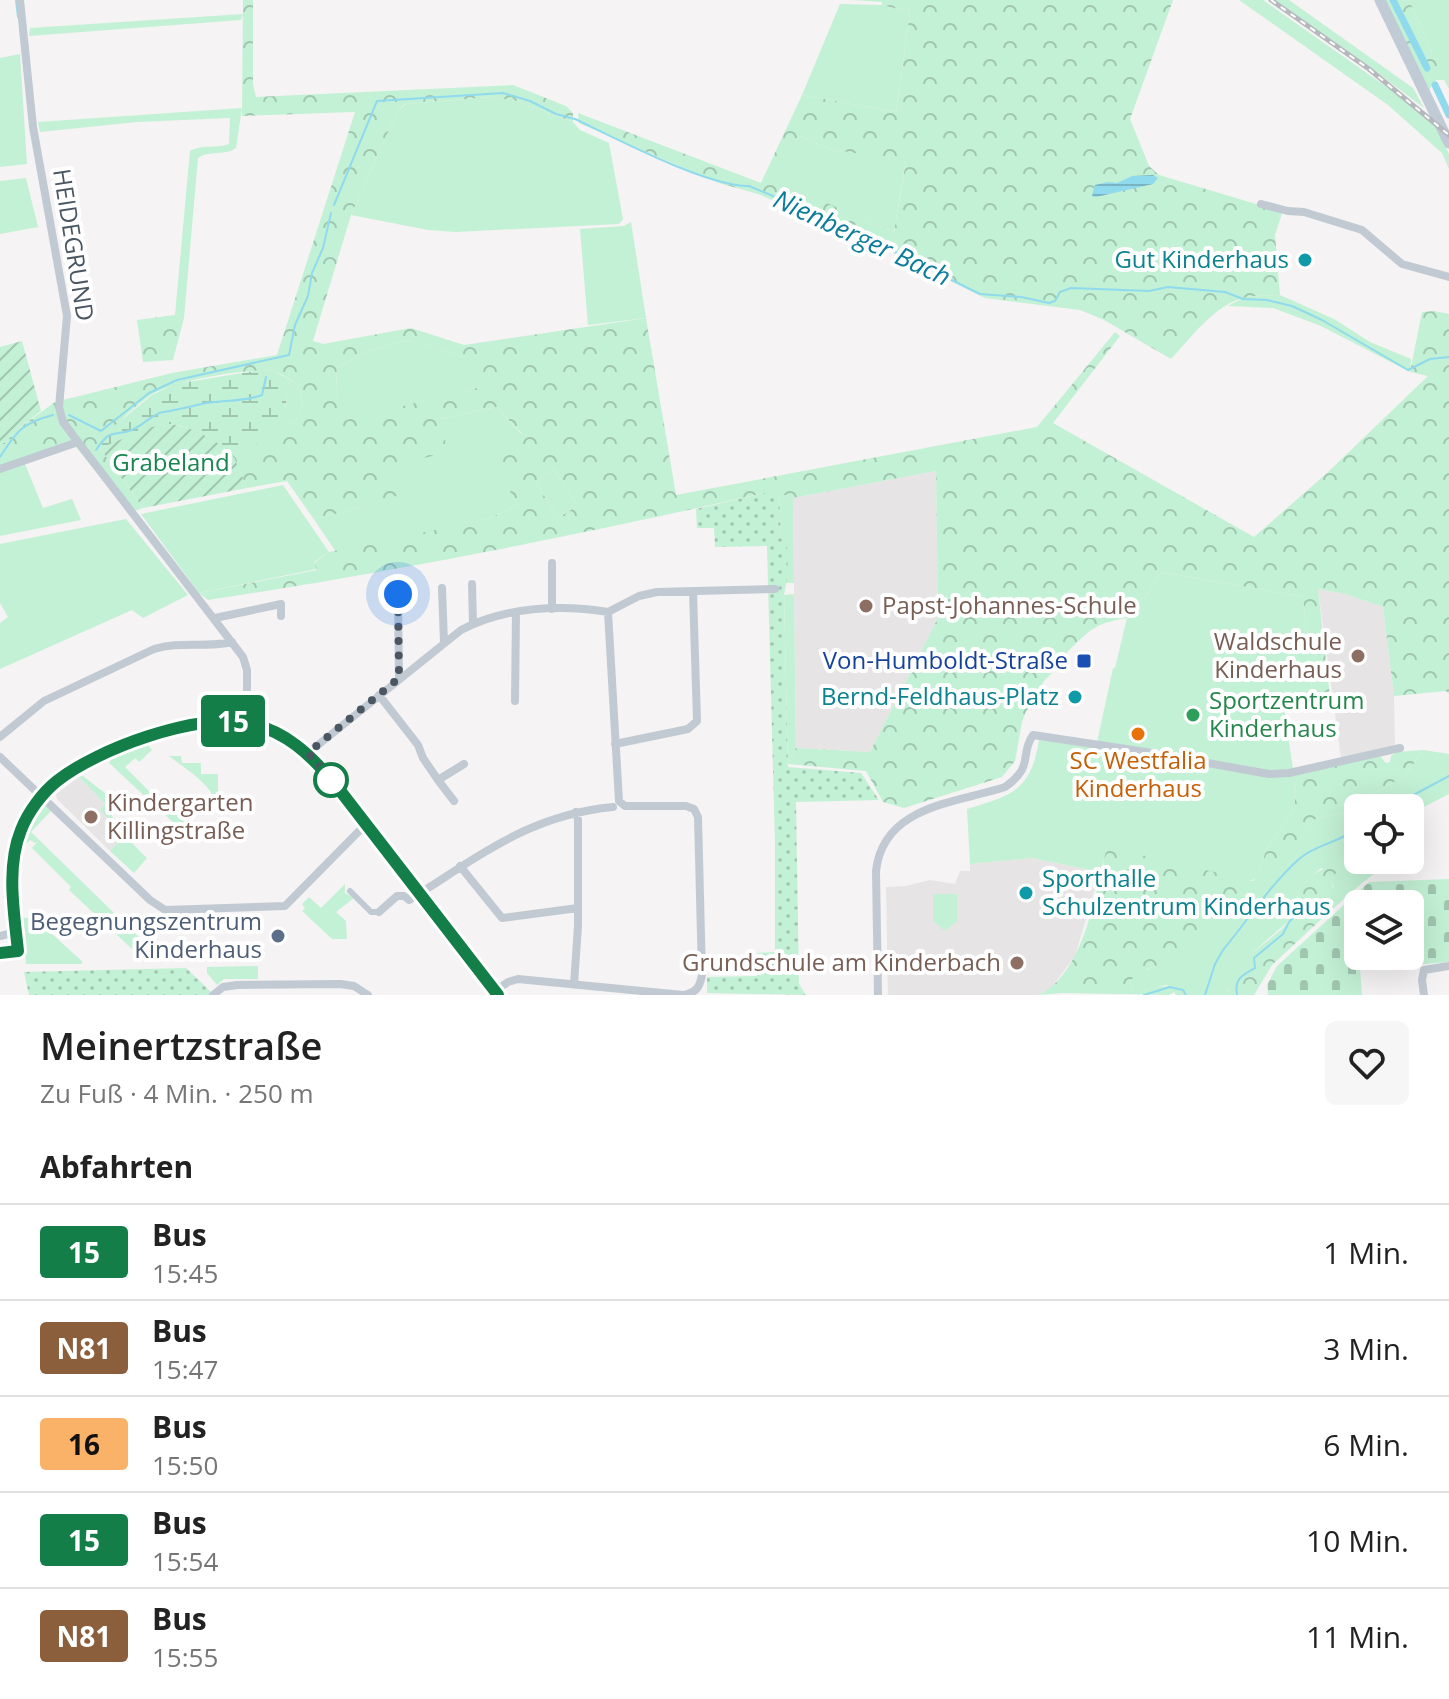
<!DOCTYPE html>
<html lang="de">
<head>
<meta charset="utf-8">
<style>
	:root { --surface:#fff; --page:#f6f6f6; --text:#222; --muted:#767676; --line:#e0e0e0 }
	body { margin:0; font-family:"Open Sans",sans-serif; background:var(--page); color:var(--text); height:100vh; display:flex; flex-direction:column; font-size:30px; white-space:nowrap }
	* { box-sizing:border-box; margin:0 }
	p { font-size:26px; color:var(--muted) }
	.icon { flex:none; width:44px; height:44px; fill:none; stroke:currentColor; stroke-width:2; stroke-linecap:round; stroke-linejoin:round }
	.map { position:relative; height:995px; overflow:hidden }
	.drawer { display:flex; flex-direction:column; background:var(--surface); flex:1 }
	.drawer>* { flex:none }
	.badge { padding:0 16px; border-radius:6px; font-size:28px; line-height:52px }
	.tools { position:absolute; left:1344px; top:794px; display:grid; gap:16px }
	.tools a { display:grid; place-items:center; width:80px; height:80px; border-radius:12px; background:var(--surface); box-shadow:0 8px 32px #0002; font-size:40px }
	.you { position:absolute; width:40px; height:40px; margin:-20px; border:6px solid #fff; border-radius:50%; background:#1a73e8; box-shadow:0 0 0 12px #1a73e833 }
	.map>.badge { position:absolute; translate:-50% -50%; box-shadow:0 0 0 4px #fff }
	h2 { padding:0 40px; font-size:30px; line-height:72px }
	.round { display:grid; place-items:center; flex:none; width:84px; height:84px; border-radius:12px; background:var(--page) }
	.head { display:flex; align-items:center; justify-content:space-between; height:136px; padding:0 40px }
	h1 { font-size:38px; font-weight:600; line-height:60px }
	ul { padding:0; list-style:none }
	li { display:flex; align-items:center; gap:24px; height:96px; padding:0 40px; border-top:2px solid var(--line) }
	li div { flex:1 }
	li b { display:block; font-size:30px }
	li em { font-style:normal }
	li .badge { min-width:88px; font-weight:700; text-align:center }
	.map>svg:first-child { display:block }
	.education { fill:#e6e4e5 }
	.grass { fill:#c3f1d5 }
	.forest { fill:url(#forest-crowns); fill-rule:evenodd }
	.wetland { fill:url(#wetland-marsh) }
	.cemetery { fill:url(#cemetery-stones); fill-rule:evenodd }
	.park { fill:url(#park-dots) }
	.garden { fill:url(#garden-furrows) }
	.water { fill:url(#water-rules) }
	.lines { fill:none; stroke-linecap:round; stroke-linejoin:round }
	.stream { stroke:#90daee; stroke-width:2 }
	.canal { stroke:#90daee; stroke-width:7 }
	.pedestrian { stroke:#c1cad2; stroke-width:6 }
	.minor { stroke:#c1cad2; stroke-width:8 }
	.secondary { stroke:#c1cbd6; stroke-width:11 }
	.rail-casing { stroke:#b5b8bd; stroke-width:5 }
	.rail { stroke:#fff; stroke-width:2; stroke-dasharray:6; stroke-linecap:butt }
	.line-casing { stroke:#fff; stroke-width:18 }
	.line { stroke:#137e48; stroke-width:12 }
	.walk { stroke:#4a5661; stroke-width:8; stroke-dasharray:0 14.4 }
	.culture-dot { fill:#0f9aa8; stroke:#fff; stroke-width:3 }
	.education-dot { fill:#8d6e63; stroke:#fff; stroke-width:3 }
	.transit-dot { fill:#1a4fb4; stroke:#fff; stroke-width:3 }
	.leisure-dot { fill:#2e9e5b; stroke:#fff; stroke-width:3 }
	.food-dot { fill:#e8710a; stroke:#fff; stroke-width:3 }
	.stop-dot { fill:#fff; stroke:#137e48; stroke-width:4 }
	.service-dot { fill:#5c6f8a; stroke:#fff; stroke-width:3 }
	.labels { text-anchor:middle; stroke-width:8; stroke-linejoin:round; paint-order:stroke }
	.street-label { font-size:24px; fill:#4a5661; stroke:#fff }
	.culture-label { font-size:24px; fill:#0d838f; stroke:#fff; text-anchor:end }
	.park-label { font-size:24px; fill:#17864f; stroke:#fff }
	.education-label { font-size:24px; fill:#785e54; stroke:#fff; text-anchor:start }
	.transit-label { font-size:24px; fill:#164399; stroke:#fff; text-anchor:end }
	.leisure-label { font-size:24px; fill:#27864d; stroke:#fff; text-anchor:start }
	.food-label { font-size:24px; fill:#c56008; stroke:#fff }
	.service-label { font-size:24px; fill:#4e5e75; stroke:#fff; text-anchor:end }
	.water-label { font-size:26px; font-style:italic; fill:#0c7c9b; stroke:#fff }
</style>
</head>
<body>
<div class="map">
<svg width="1449" height="995" viewBox="0 0 1449 995">
	<defs>
		<pattern id="forest-crowns" width="20" height="18" patternUnits="userSpaceOnUse" patternTransform="scale(2)"><rect width="20" height="18" fill="#c3f1d5"/><path d="M2 6a3 3 0 1 1 6 0M12 15a3 3 0 1 1 6 0" fill="none" stroke="#a0c6b0"/></pattern>
		<pattern id="wetland-marsh" width="20" height="14" patternUnits="userSpaceOnUse" patternTransform="scale(2)"><rect width="20" height="14" fill="#c3f1d5"/><path d="M1 5h8M5 5V1M11 12h8M15 12V8" fill="none" stroke="#a0c6b0"/></pattern>
		<pattern id="cemetery-stones" width="16" height="16" patternUnits="userSpaceOnUse" patternTransform="scale(2)"><rect width="16" height="16" fill="#c3f1d5"/><path d="M2 7V4a2 2 0 0 1 4 0v3zM10 15v-3a2 2 0 0 1 4 0v3z" fill="#a0c6b0"/></pattern>
		<pattern id="park-dots" width="8" height="8" patternUnits="userSpaceOnUse" patternTransform="scale(2)"><rect width="8" height="8" fill="#c3f1d5"/><path d="M2 2h.1M6 6h.1" fill="none" stroke="#a0c6b0" stroke-width="1.8" stroke-linecap="round"/></pattern>
		<pattern id="garden-furrows" width="10" height="10" patternUnits="userSpaceOnUse" patternTransform="scale(2)"><rect width="10" height="10" fill="#c3f1d5"/><path d="M-1 1l2-2M0 10L10 0M9 11l2-2" fill="none" stroke="#a0c6b0"/></pattern>
		<pattern id="water-rules" width="6" height="5" patternUnits="userSpaceOnUse" patternTransform="scale(2)"><rect width="6" height="5" fill="#90daee"/><path d="M0 2.5h6" fill="none" stroke="#78b4c4"/></pattern>
	</defs>
	<rect width="100%" height="100%" fill="#f5f3f3"/>
	<path class="education" d="M 936,471 L 938,618 L 870,752 L 796,748 L 793,498 Z
		M 1318,589 L 1345,594 L 1383,607 L 1394,696 L 1395,745 L 1341,758 Z
		M 79,777 L 105,804 L 114,824 L 111,827 L 122,838 L 110,851 L 57,799 L 56,794 Z
		M 1032,858 L 1100,872 L 1075,956 L 1052,987 L 1039,995 L 888,995 L 886,887 L 906,886 L 930,880 L 955,884 L 960,871 L 970,871 L 970,864 Z"/>
	<path class="grass" d="M 1239,0 L 1263,0 L 1398,95 L 1437,128 L 1449,154 L 1449,169 L 1442,153 L 1388,105 Z
		M 1275,0 L 1289,0 L 1413,88 L 1424,108 L 1366,64 Z
		M 1409,0 L 1449,0 L 1449,89 L 1444,80 L 1436,80 L 1429,90 L 1416,65 L 1438,66 Z
		M 840,4 L 882,5 L 910,12 L 896,112 L 802,95 Z
		M 243,14 L 241,20 L 29,36 L 30,28 Z
		M 20,54 L 27,164 L 0,167 L 0,58 Z
		M 491,97 L 517,101 L 573,122 L 580,130 L 609,143 L 623,219 L 619,224 L 456,232 L 428,230 L 351,215 L 398,110 L 406,104 Z
		M 242,108 L 236,148 C 225,156 209,150 198,158 L 184,318 L 175,315 L 190,151 C 201,144 216,149 229,144 L 230,118 L 137,122 L 40,132 L 38,122 Z
		M 800,136 L 829,149 L 906,160 L 894,232 L 775,181 Z
		M 26,178 L 38,227 L 0,234 L 0,181 Z
		M 631,222 L 646,318 L 588,325 L 580,229 L 624,226 Z
		M 1280,295 L 1334,319 L 1370,342 L 1411,359 L 1410,372 L 1321,326 L 1273,308 L 1228,306 L 1245,297 Z
		M 408,340 C 434,349 467,354 487,374 L 485,386 L 341,422 L 336,392 L 337,368 L 368,351 Z
		M 289,379 L 300,386 L 302,405 L 295,422 L 270,431 L 286,406 Z
		M 497,407 L 522,435 L 494,464 L 518,505 L 488,519 L 336,552 L 313,518 L 341,513 L 399,495 L 394,465 L 438,419 Z
		M 25,464 L 43,508 L 72,499 L 81,520 L 0,536 L 0,472 Z
		M 554,469 L 577,506 L 558,518 L 535,481 Z
		M 283,485 L 329,552 L 314,562 L 317,569 L 199,593 L 141,514 Z
		M 779,493 L 793,498 L 794,583 L 785,583 L 787,544 L 781,540 Z
		M 126,519 L 188,595 L 143,618 L 132,610 L 0,669 L 0,623 L 8,617 L 0,603 L 0,544 Z
		M 1162,572 L 1303,597 L 1313,698 L 1283,702 L 1294,775 L 1295,808 L 1266,850 L 1258,878 L 1248,881 L 1107,848 L 1100,872 L 1032,858 L 970,864 L 967,809 C 1012,795 1031,791 1039,740 L 1096,747 L 1113,668 L 1115,668 L 1127,618 L 1133,607 L 1146,596 Z
		M 794,594 L 796,748 L 788,764 L 784,595 Z
		M 148,745 L 152,750 L 139,762 L 135,758 L 125,767 L 152,794 L 156,791 L 193,825 L 184,836 L 175,828 L 177,826 L 109,763 L 112,757 Z
		M 1423,750 L 1449,754 L 1449,794 L 1410,814 L 1410,808 L 1358,808 L 1358,844 L 1352,848 L 1358,860 L 1393,860 L 1362,883 L 1327,914 L 1318,907 L 1319,901 L 1334,887 L 1331,881 L 1333,876 L 1321,868 L 1306,882 L 1297,897 L 1292,918 L 1252,953 L 1228,989 L 1228,995 L 1191,995 L 1176,987 L 1165,985 L 1133,993 L 1130,982 L 1136,973 L 1173,960 L 1231,894 L 1257,892 L 1315,819 L 1351,811 L 1361,801 L 1406,775 Z
		M 169,756 L 181,756 L 182,763 L 201,763 L 201,774 L 218,774 L 218,792 L 235,809 L 226,809 L 225,812 C 217,805 216,799 210,791 C 200,777 183,767 169,756 Z
		M 83,776 L 110,797 C 105,821 132,842 147,858 L 134,873 L 110,851 L 122,838 L 111,827 L 114,824 L 100,810 L 105,804 L 79,777 Z
		M 43,804 L 51,811 L 31,832 L 151,949 L 151,962 L 146,962 L 69,890 L 71,887 L 32,848 L 38,841 L 35,843 L 30,840 L 26,844 L 28,827 Z
		M 345,884 L 345,893 L 354,898 L 336,912 L 346,921 L 347,939 L 332,939 L 302,911 L 305,908 L 302,904 L 309,897 L 321,908 Z
		M 933,894 L 957,894 L 957,921 L 945,931 L 933,921 Z
		M 23,918 L 34,918 L 82,961 L 82,964 L 26,964 Z
		M 258,966 L 258,979 L 224,979 L 217,985 L 207,973 L 207,967 Z"/>
	<path class="forest" d="M 243,0 L 253,0 L 253,84 L 256,97 L 513,85 L 566,106 L 573,113 L 573,122 L 517,101 L 491,97 L 405,104 L 398,110 L 351,215 L 313,341 L 323,344 L 411,328 L 464,345 L 646,318 L 676,495 L 1037,427 L 1115,332 L 1120,336 L 1053,423 L 1254,537 L 1327,473 L 1428,376 L 1410,372 L 1422,312 L 1434,311 L 1449,314 L 1449,694 L 1446,691 L 1394,696 L 1383,607 L 1345,594 L 1318,589 L 1330,697 L 1313,698 L 1303,597 L 1162,572 L 1146,596 L 1133,607 L 1127,618 C 1092,624 1092,629 1067,652 L 1068,657 L 1044,681 L 1026,712 L 1022,722 L 1015,761 L 1002,777 L 904,808 L 883,802 L 866,771 L 788,764 L 796,748 L 870,752 L 938,618 L 936,471 L 793,498 L 779,493 L 764,493 C 580,535 394,572 208,600 L 199,593 L 317,570 L 314,563 L 329,552 L 488,519 L 518,505 L 493,463 L 522,434 L 497,407 L 438,419 L 449,452 L 394,465 L 400,495 L 341,513 L 313,518 L 287,481 L 247,488 L 234,458 L 227,450 C 245,451 255,442 269,432 C 276,427 287,425 295,422 L 302,405 L 300,386 C 292,381 282,373 272,371 C 247,368 172,381 151,395 C 130,410 113,426 100,448 L 143,508 L 129,513 L 76,447 L 0,467 L 0,444 L 6,442 L 15,431 L 55,402 L 172,373 L 277,355 L 355,112 L 242,116 ZM 408,340 C 434,349 467,354 486,374 L 485,386 L 342,421 L 336,392 L 337,368 L 368,351 ZM 554,469 L 577,506 L 558,518 L 535,481 Z
		M 852,0 L 1173,0 L 1130,119 L 1149,166 L 1159,175 L 1256,204 L 1262,203 L 1284,207 L 1275,235 L 1280,295 C 1269,296 1258,295 1248,297 C 1216,302 1192,337 1171,359 L 1104,320 L 1080,310 L 985,298 L 862,238 L 758,194 L 719,183 L 579,123 L 578,113 L 761,183 L 802,95 L 896,112 L 910,12 L 882,5 L 882,2 ZM 800,136 L 829,149 L 906,161 L 894,232 L 776,181 Z
		M 1385,0 L 1409,0 L 1438,66 L 1436,71 L 1425,73 L 1419,69 Z
		M 175,315 L 184,318 L 173,360 L 143,362 L 137,320 Z
		M 1423,750 L 1406,775 L 1361,801 L 1351,811 L 1315,819 L 1257,893 L 1231,894 C 1214,914 1196,949 1173,960 C 1158,967 1140,967 1130,982 L 1133,992 C 1154,988 1173,980 1191,995 L 1176,995 L 1174,992 L 1169,995 L 1063,993 L 1039,995 C 1085,972 1095,893 1107,847 L 1253,881 L 1259,874 L 1266,850 L 1295,808 L 1294,775 L 1380,756 L 1386,763 L 1390,762 L 1391,756 L 1397,752 Z
		M 1334,867 L 1339,868 L 1331,881 L 1335,894 L 1319,901 L 1318,907 L 1327,914 L 1272,965 L 1254,995 L 1228,995 C 1229,959 1271,944 1290,920 C 1295,913 1295,904 1298,896 C 1305,880 1317,868 1334,867 Z"/>
	<path class="wetland" d="M 261,370 L 274,371 L 289,379 C 288,387 288,396 286,404 C 280,425 252,458 227,450 C 206,443 193,425 171,424 L 100,448 L 97,440 L 152,395 L 175,384 Z"/>
	<path class="cemetery" d="M 1449,879 L 1449,962 L 1360,969 L 1362,995 L 1268,995 L 1267,985 L 1277,966 L 1369,882 ZM 1358,904 L 1410,904 L 1410,956 L 1358,956 Z"/>
	<path class="park" d="M 764,493 L 779,493 L 781,539 L 787,544 L 788,573 L 784,595 L 788,767 L 861,773 L 879,800 L 796,802 L 799,984 L 806,995 L 707,993 L 707,977 L 757,976 L 757,953 L 775,952 L 775,844 L 767,546 L 715,547 L 714,528 L 697,528 L 696,509 Z
		M 186,968 L 212,993 L 210,995 L 29,995 L 24,972 Z"/>
	<path class="garden" d="M 22,341 L 41,411 L 15,431 L 6,442 L 0,444 L 0,347 Z
		M 171,424 C 187,425 225,443 234,458 C 239,467 243,479 247,488 L 143,508 L 100,448 L 152,427 Z"/>
	<path class="water" d="M 1153,175 L 1158,178 L 1153,184 L 1096,197 L 1092,196 L 1095,185 L 1108,182 L 1117,183 L 1132,176 Z"/>
	<g class="lines">
		<path class="stream" d="M 16,0 L 18,17
			M 334,205 L 377,101 L 503,93 L 530,101 L 556,114 L 575,119 C 615,138 708,187 749,186 L 833,221 L 980,294 L 1021,297 L 1049,303 L 1055,301 L 1060,292 L 1071,288 L 1149,291 L 1168,287 L 1225,292 L 1243,299 L 1267,300 L 1292,306 L 1322,320 L 1408,370 L 1430,359 L 1449,357
			M 69,415 L 101,431 L 149,393 L 177,380 L 289,355 L 295,325 L 308,296 L 312,273 L 323,248 L 331,213
			M 96,450 C 111,428 111,437 132,430 C 142,426 154,413 163,412 C 177,410 192,406 206,403 C 225,400 243,402 262,395 L 266,377
			M 0,457 C 17,431 22,423 53,415
			M 1389,808 L 1449,776
			M 1144,995 L 1170,987 L 1183,990 L 1186,995
			M 1205,995 L 1215,964 L 1223,950 C 1248,920 1271,884 1299,859 C 1316,844 1342,842 1358,827
			M 1237,995 C 1234,979 1242,975 1255,968 L 1254,958 L 1283,934 L 1289,922 L 1296,915"/>
		<path class="canal" d="M 1393,0 L 1427,68
			M 1435,85 L 1449,115"/>
		<path class="pedestrian" d="M 350,891 L 371,912 L 379,912"/>
		<path class="minor" d="M 20,0 L 33,127 L 67,316 L 59,407 L 63,422 L 78,442 L 243,657 L 247,670 L 247,723
			M 1261,204 L 1288,211 L 1304,212 L 1362,230 L 1402,264 L 1449,277
			M 0,469 L 78,442
			M 552,563 L 552,609
			M 472,584 L 473,623
			M 442,588 L 444,643
			M 398,594 L 399,678
			M 215,618 L 281,604 L 281,616
			M 379,695 L 418,745 L 423,758 L 438,780 L 464,764
			M 515,701 L 516,612
			M 0,737 L 44,701 L 154,649 C 179,641 206,648 232,642
			M 615,744 L 688,729 L 697,721 L 693,591
			M 308,753 L 461,630 C 504,607 560,604 608,612
			M 0,757 L 150,900 L 165,910 L 285,906 L 366,824
			M 438,780 L 454,801
			M 460,866 L 502,918 L 578,908
			M 379,912 L 397,896 L 404,896 L 409,900 C 479,857 528,815 613,807
			M 0,936 L 8,934 L 15,927
			M 0,953 L 18,951 C 13,911 5,862 23,824 C 31,808 43,792 57,781 C 97,749 196,713 247,723 C 285,730 311,755 335,784 L 497,994
			M 574,984 L 578,926 L 578,820 L 576,812
			M 495,991 L 508,982 L 518,979 L 683,995 C 696,993 700,987 702,975 L 698,817 L 694,809 L 686,806 L 625,806 L 619,801 L 608,612 L 639,596 L 657,592 L 775,589
			M 213,995 L 223,987 L 237,985 L 340,984 L 354,986 L 368,995
			M 878,995 L 876,871 C 883,806 955,803 1005,787 C 1035,766 1019,755 1033,735 L 1146,752 L 1269,774 L 1289,773 L 1400,748
			M 1424,995 L 1422,980 L 1424,970 L 1449,966"/>
		<path class="secondary" d="M 1380,0 L 1449,143"/>
		<g class="rail-casing">
			<path id="rail" d="M 1271,0 L 1369,69 L 1449,135"/>
		</g>
		<use href="#rail" class="rail"/>
	</g>
	<g class="lines">
		<g class="line-casing">
			<path id="line" d="M 0,953 L 18,951 C 14,912 6,867 21,830 C 28,812 42,793 57,781 C 97,749 196,713 247,723 C 285,730 311,755 335,784 L 498,995"/>
		</g>
		<use href="#line" class="line"/>
		<path class="walk" d="M 331,780 L 335,784 L 308,753 L 399,678 L 398,594"/>
	</g>
	<g class="culture-dot">
		<circle cx="1305" cy="260" r="8"/>
		<circle cx="1075" cy="697" r="8"/>
		<circle cx="1026" cy="893" r="8"/>
	</g>
	<g class="education-dot">
		<circle cx="866" cy="606" r="8"/>
		<circle cx="1358" cy="656" r="8"/>
		<circle cx="91" cy="817" r="8"/>
		<circle cx="1017" cy="963" r="8"/>
	</g>
	<rect class="transit-dot" x="1076" y="653" width="16" height="16" rx="4"/>
	<circle class="leisure-dot" cx="1193" cy="715" r="8"/>
	<circle class="food-dot" cx="1138" cy="734" r="8"/>
	<circle class="stop-dot" cx="331" cy="780" r="16"/>
	<circle class="service-dot" cx="278" cy="936" r="8"/>
	<g class="labels">
		<g class="street-label">
			<text transform="translate(73 245) rotate(81)" y="8">HEIDEGRUND</text>
		</g>
		<g class="culture-label">
			<text x="1289" y="268">Gut Kinderhaus</text>
			<text x="1059" y="705">Bernd-Feldhaus-Platz</text>
			<text x="1042" y="887" text-anchor="start">Sporthalle<tspan x="1042" dy="28">Schulzentrum Kinderhaus</tspan></text>
		</g>
		<g class="park-label">
			<text x="171" y="471">Grabeland</text>
		</g>
		<g class="education-label">
			<text x="882" y="614">Papst-Johannes-Schule</text>
			<text x="1342" y="650" text-anchor="end">Waldschule<tspan x="1342" dy="28">Kinderhaus</tspan></text>
			<text x="107" y="811">Kindergarten<tspan x="107" dy="28">Killingstraße</tspan></text>
			<text x="1001" y="971" text-anchor="end">Grundschule am Kinderbach</text>
		</g>
		<g class="transit-label">
			<text x="1068" y="669">Von-Humboldt-Straße</text>
		</g>
		<g class="leisure-label">
			<text x="1209" y="709">Sportzentrum<tspan x="1209" dy="28">Kinderhaus</tspan></text>
		</g>
		<g class="food-label">
			<text x="1138" y="769">SC Westfalia<tspan x="1138" dy="28">Kinderhaus</tspan></text>
		</g>
		<g class="service-label">
			<text x="262" y="930">Begegnungszentrum<tspan x="262" dy="28">Kinderhaus</tspan></text>
		</g>
		<g class="water-label">
			<text transform="translate(862 238) rotate(25)" y="9">Nienberger Bach</text>
		</g>
	</g>
</svg>
<div class="tools">
<a><svg class="icon" aria-label="locate" viewBox="0 0 24 24"><circle cx="12" cy="12" r="6"/><path d="M12 2v4M12 18v4M2 12h4M18 12h4"/></svg></a>
<a><svg class="icon" aria-label="layers" viewBox="0 0 24 24"><path d="M12 4l9 5-9 5-9-5zM3 14l9 5 9-5"/></svg></a>
</div>
<div class="you" style="left:398px;top:594px"></div>
<b class="badge" style="left:233px;top:721px;background:#137e48;color:#fff">15</b>
</div>
<section class="drawer">
<div class="head"><div><h1>Meinertzstraße</h1><p>Zu Fuß · 4 Min. · 250 m</p></div><a class="round"><svg class="icon" aria-label="heart" viewBox="0 0 24 24"><path d="M12 20l-8-8c-3-5 5-10 8-4 3-6 11-1 8 4z"/></svg></a></div>
<h2>Abfahrten</h2>
<ul>
<li><span class="badge" style="background:#137e48;color:#fff">15</span><div><b>Bus</b><p>15:45</p></div><em>1 Min.</em></li>
<li><span class="badge" style="background:#8b5e3c;color:#fff">N81</span><div><b>Bus</b><p>15:47</p></div><em>3 Min.</em></li>
<li><span class="badge" style="background:#f9b267;color:#111">16</span><div><b>Bus</b><p>15:50</p></div><em>6 Min.</em></li>
<li><span class="badge" style="background:#137e48;color:#fff">15</span><div><b>Bus</b><p>15:54</p></div><em>10 Min.</em></li>
<li><span class="badge" style="background:#8b5e3c;color:#fff">N81</span><div><b>Bus</b><p>15:55</p></div><em>11 Min.</em></li>
</ul>
</section>
</body>
</html>
